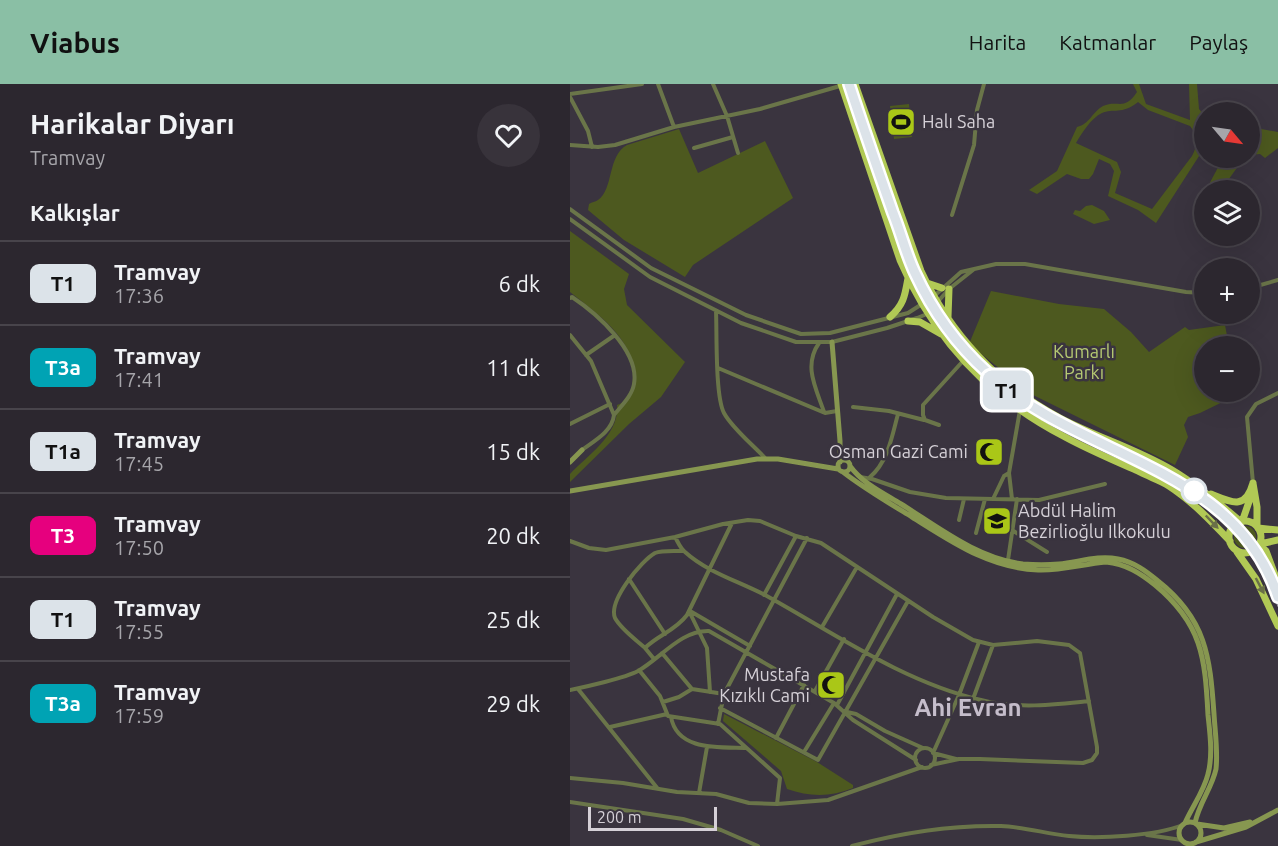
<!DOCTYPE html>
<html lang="tr">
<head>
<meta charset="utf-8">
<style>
	:root { --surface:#2c272f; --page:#38333b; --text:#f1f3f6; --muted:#a6a5aa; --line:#48444b; --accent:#8abfa5 }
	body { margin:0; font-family:Ubuntu,sans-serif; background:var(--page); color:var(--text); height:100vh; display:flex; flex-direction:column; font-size:22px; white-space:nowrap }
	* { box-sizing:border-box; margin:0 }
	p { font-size:20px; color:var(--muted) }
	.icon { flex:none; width:33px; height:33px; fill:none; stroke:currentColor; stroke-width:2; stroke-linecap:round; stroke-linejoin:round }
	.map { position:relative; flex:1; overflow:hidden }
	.drawer { display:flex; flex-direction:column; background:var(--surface); width:570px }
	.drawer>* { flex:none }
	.badge { padding:0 12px; border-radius:9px; font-size:21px; line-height:39px }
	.needle { width:39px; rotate:119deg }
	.fabs { position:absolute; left:624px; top:18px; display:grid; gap:12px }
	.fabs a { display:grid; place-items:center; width:66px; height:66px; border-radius:50%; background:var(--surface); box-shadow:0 6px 24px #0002,0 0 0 2px var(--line); font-size:30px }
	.scale { position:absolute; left:18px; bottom:15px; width:129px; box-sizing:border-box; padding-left:6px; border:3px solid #d5d0d7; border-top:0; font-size:16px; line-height:21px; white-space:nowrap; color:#d5d0d7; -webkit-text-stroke:4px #3a343f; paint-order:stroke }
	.map>.badge { position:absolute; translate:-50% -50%; box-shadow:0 0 0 3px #fff }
	h2 { padding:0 30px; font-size:22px; line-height:54px }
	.round { display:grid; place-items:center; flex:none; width:63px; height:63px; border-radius:32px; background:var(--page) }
	.headline { display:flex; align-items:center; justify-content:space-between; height:102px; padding:0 30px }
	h1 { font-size:28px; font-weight:700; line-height:45px }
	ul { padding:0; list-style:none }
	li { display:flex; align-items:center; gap:18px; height:84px; padding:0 30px; border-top:2px solid var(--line) }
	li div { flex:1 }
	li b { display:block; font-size:22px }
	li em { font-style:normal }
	li .badge { min-width:66px; font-weight:700; text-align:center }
	header { display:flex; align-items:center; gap:36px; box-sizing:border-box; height:84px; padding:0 30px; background:var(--accent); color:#111 }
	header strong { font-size:28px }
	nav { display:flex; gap:33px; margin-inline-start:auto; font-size:21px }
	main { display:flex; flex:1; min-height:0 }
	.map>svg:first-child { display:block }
	.green { fill:#4d591f; fill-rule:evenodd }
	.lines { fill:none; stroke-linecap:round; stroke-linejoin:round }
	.street { stroke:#6a7549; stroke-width:4 }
	.secondary { stroke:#879750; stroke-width:5 }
	.highway { stroke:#b1c955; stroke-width:7 }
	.tram { stroke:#a19ca4; stroke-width:1.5 }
	.oneway { fill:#6a7048 }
	.line-casing { stroke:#fff; stroke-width:14 }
	.line { stroke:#dce3e9; stroke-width:9 }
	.stop-dot { fill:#fff; stroke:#dce3e9; stroke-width:3 }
	.labels { text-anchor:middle; stroke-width:5; stroke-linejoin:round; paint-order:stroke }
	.poi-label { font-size:18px; fill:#d5d0d7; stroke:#3a343f; text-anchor:start }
	.park-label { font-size:18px; fill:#b5c972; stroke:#3a343f }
	.district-label { font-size:24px; font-weight:bold; fill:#c5bdcb; stroke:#3a343f }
</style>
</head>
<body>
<header>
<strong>Viabus</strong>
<nav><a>Harita</a><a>Katmanlar</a><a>Paylaş</a></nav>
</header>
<main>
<section class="drawer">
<div class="headline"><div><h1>Harikalar Diyarı</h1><p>Tramvay</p></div><a class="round"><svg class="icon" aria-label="heart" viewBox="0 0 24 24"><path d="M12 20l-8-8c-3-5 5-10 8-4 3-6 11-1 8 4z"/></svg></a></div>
<h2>Kalkışlar</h2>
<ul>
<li><span class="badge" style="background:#dce3e9;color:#111">T1</span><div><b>Tramvay</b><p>17:36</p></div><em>6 dk</em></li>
<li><span class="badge" style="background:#00a3b4;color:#fff">T3a</span><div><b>Tramvay</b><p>17:41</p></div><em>11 dk</em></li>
<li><span class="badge" style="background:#dce3e9;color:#111">T1a</span><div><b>Tramvay</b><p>17:45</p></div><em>15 dk</em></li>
<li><span class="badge" style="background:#e6007e;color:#fff">T3</span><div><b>Tramvay</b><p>17:50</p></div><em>20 dk</em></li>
<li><span class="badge" style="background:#dce3e9;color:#111">T1</span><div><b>Tramvay</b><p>17:55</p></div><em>25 dk</em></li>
<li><span class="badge" style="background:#00a3b4;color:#fff">T3a</span><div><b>Tramvay</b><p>17:59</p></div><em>29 dk</em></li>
</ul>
</section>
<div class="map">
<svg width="708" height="762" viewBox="0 0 708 762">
	<rect width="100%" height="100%" fill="#3a343f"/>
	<path class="green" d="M 563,0 L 569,0 L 576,20 L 620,36 L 619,0 L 627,0 L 629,25 L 634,31 L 634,60 L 631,69 L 586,139 L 568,126 L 538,112 L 544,87 L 540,80 L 529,75 L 523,90 L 519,95 L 511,95 L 497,90 L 467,110 L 459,106 L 487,87 L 507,43 C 520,40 522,28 533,22 C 548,15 554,28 567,8 ZM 568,18 L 578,26 L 620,42 C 628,51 628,61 622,72 L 582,125 L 545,109 L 551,88 L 547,78 L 506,59 C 512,49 521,34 532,29 C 543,24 552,31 568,18 Z
		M 339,20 L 342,53 L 324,55 L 320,22 Z
		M 680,43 L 708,48 L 708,64 L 695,74 L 690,70 L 680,71 Z
		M 109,45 L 128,89 L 195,57 L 223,114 L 123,181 L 115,193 L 54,156 L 18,126 L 19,120 C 22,118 25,118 28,116 C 44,105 37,72 57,61 Z
		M 653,74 L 674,74 L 651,106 L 636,106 Z
		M 522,121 L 534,127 L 540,136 L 524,140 L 503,130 L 505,126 L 510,127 L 516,122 Z
		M 0,147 L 59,190 L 54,205 L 57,221 L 115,278 L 91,313 L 59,340 L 0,398 L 0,390 C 18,371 50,350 47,321 L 57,317 C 80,266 35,236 0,208 Z
		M 421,207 L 489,220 L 534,225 L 561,248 L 579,268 L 615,243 L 619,246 L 655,241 L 659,262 L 634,262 L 634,308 L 668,308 L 669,310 L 630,329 L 618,333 L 614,341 L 618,353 L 605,381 L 461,310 L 399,260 Z
		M664 453a11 11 0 1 1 22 0a11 11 0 1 1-22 0Z
		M 154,630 L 247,678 L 283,701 L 283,704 C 261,713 240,713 217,705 L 211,687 L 153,637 Z"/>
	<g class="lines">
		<path class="street" d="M 88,0 L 104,43
			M 143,0 L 157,32 L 168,69
			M 0,10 L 72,0
			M 0,13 L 18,47 L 22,63
			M 0,61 L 28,63 L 45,61 L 104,43 L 190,25 L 270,2
			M 124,64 L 163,53
			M 0,125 L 81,184 L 176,231 L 231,250 L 260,249 L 338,229 L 363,213 L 391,188 L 426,180 L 455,180 L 616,208 L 634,209
			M 382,131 L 404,61 L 407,26 L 414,0
			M 0,135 L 80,193 L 171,239 L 226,258 L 262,258 L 317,244 L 347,234 L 357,230 L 379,205 L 403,186
			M 680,204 L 708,196
			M 0,214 L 2,213 C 26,229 70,267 64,300 C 62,312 51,322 44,331
			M 146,227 C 147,248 145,312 154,329 C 162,344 183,361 195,374
			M 0,251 L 21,277 L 44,331 C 42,348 24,357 12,366
			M 249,259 C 233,282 246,304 254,328
			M 16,271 L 45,251
			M 148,284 L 255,329 L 267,327
			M 283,323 L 319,327 L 354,336
			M 0,340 L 40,320
			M 369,341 L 355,336 L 353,331 L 353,321 L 393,277
			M 439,389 L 442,415
			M 290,393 L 302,395 L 340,408 L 376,414 L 469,416 L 535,400
			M 300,393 C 318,378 322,352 328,330
			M 683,399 L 677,333 L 686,320 L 708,309
			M 423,415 L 434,392 L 439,389 L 450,326
			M 389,436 L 394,415
			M 442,446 L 477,468
			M 406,449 L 415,415
			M 105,453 C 108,458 110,464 115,468 C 137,488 168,497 195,511 C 264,549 333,598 411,616 C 445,625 484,621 519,617
			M 0,457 L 19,464 L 36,466 L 105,453 L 153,440 L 178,436 L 190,437 L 226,452 L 251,459 L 363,533 L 403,556 L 423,561 L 467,557 L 499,561 L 510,569 L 527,663 L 527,669 L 522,676 L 513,679 L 410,675 L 389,675 L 361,681
			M 438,476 L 447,415
			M 59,495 L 95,550
			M 194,511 L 226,452
			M 119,527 L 137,564 L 140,608
			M 120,527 L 180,562
			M 252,543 L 287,483
			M 74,563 C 65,555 51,545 45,534 C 38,517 71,477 85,469 C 92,466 105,467 113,467
			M 92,569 L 122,605 L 154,610
			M 84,575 L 75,564 C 88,551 105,547 117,531 L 162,439
			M 69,586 L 90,612 L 98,632 L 150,640 L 210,694 L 207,720
			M 8,605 L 88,705
			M 0,606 C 15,603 55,594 68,587 C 91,574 111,546 139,547 L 264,619 L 283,636 L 346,676
			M 245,607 L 274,555
			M 403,615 L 423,561
			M 93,618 L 109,613 L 122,605
			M 267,621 L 327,510
			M 150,624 L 248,676 L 338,517
			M 277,628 L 286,630 L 315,647 L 353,664
			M 101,633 C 107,667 149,663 176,664
			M 148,640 L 154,610 L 237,454
			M 40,643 L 97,630
			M 206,654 L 234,601
			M345 674a10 10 0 1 1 20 0a10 10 0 1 1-20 0Z
			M 234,668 L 264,619
			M 386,675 L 363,669 L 389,611 L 409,558
			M 0,694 L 53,699 L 107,708 L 146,710 L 179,719 L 207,720 L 258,716 L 352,683
			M 129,709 L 137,663
			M 0,718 L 113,735 L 151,746 L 188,762
			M 577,751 L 612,756
			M 282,762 C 330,749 381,741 431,742 C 455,743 477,750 499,752 C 529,755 585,752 613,741"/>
		<path class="secondary" d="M 262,258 L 270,357 L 270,378
			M268 382a6 6 0 1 1 12 0a6 6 0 1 1-12 0Z
			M 0,378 L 12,366
			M 280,382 C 292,399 313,409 331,420 C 368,443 408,475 453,480 C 465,481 478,481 489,480 C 509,478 528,471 548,475 C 564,478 576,487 588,497 C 636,535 640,572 644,630 C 645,648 648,667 646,685 C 642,704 629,719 625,739
			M 273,388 C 295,405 319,419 342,433 C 382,458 419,484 468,486 C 491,487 513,480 536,478 C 556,480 570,489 585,501 C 632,540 635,573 638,631 C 640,650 643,671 638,690 C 634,707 622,723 615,739
			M 0,407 L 187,375 L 208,375 L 268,385
			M609 749a11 11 0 1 1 22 0a11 11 0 1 1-22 0Z
			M 627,740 L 654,744 L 680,738
			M 626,758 L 676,743 L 708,726"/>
		<path class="highway" d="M 271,0 L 330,176 C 364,255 419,314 495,353 C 519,366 545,377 570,388 C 579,393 590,396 599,402 C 622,417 641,437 660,457
			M 285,0 L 351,187 C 380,250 429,302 490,334 C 526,353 567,365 602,386 C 627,401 649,419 671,438
			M 357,199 L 372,204
			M 320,233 C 334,221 335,211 338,194
			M 378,233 L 379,205
			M 338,237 L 350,238 L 371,250
			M 683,399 L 687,423 L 687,442
			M 641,410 C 661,418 675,427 683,399
			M659 453a16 16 0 1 1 32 0a16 16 0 1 1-32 0Z
			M 672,438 L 682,409
			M 688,444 L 708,446
			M 690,460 L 708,456
			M 689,461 L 696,467 L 708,499
			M 667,468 L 686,495 L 708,542"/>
		<path class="tram" d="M 276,0 C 290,40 303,81 317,121 C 340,184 359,233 407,282 C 433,309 466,331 499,348 C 531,364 563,376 595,392 C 648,418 690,465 708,522"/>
	</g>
	<defs><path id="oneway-solid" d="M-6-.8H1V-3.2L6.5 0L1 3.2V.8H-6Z" transform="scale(1.5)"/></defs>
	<g class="oneway">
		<use href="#oneway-solid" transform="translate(642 438) rotate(46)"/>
		<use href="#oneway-solid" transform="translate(690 502) rotate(62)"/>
	</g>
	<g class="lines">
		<g class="line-casing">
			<path id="line" d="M 279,0 C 293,43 308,86 323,129 C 331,149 336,170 345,189 C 362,226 387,261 417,288 C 508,375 664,379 708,513"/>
		</g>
		<use href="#line" class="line"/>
	</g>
	<defs>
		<g id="stadium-square" transform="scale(1.5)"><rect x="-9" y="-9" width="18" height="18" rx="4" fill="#aac717" stroke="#3a343f"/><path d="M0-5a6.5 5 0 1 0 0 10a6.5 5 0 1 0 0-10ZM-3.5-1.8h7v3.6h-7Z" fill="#111"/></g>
		<g id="mosque-square" transform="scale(1.5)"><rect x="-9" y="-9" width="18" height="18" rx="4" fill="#aac717" stroke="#3a343f"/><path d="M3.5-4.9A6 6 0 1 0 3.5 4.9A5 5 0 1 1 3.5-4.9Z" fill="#111"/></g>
		<g id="school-square" transform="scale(1.5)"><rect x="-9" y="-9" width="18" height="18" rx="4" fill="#aac717" stroke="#3a343f"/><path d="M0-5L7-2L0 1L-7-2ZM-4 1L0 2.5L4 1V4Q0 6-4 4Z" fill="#111"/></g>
	</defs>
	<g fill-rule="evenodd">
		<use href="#stadium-square" x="331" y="38"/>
		<use href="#mosque-square" x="419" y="368"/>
		<use href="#school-square" x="427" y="437"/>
		<use href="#mosque-square" x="261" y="601"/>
	</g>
	<circle class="stop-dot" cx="624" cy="407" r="12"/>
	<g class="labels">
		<g class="poi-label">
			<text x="352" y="44">Halı Saha</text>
			<text x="398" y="374" text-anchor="end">Osman Gazi Cami</text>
			<text x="448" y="433">Abdül Halim<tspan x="448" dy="21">Bezirlioğlu Ilkokulu</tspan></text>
			<text x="240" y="597" text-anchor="end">Mustafa<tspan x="240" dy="21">Kızıklı Cami</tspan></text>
		</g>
		<g class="park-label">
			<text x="514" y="274">Kumarlı<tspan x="514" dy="21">Parkı</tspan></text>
		</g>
		<g class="district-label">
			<text x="398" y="632">Ahi Evran</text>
		</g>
	</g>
</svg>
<div class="fabs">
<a><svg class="needle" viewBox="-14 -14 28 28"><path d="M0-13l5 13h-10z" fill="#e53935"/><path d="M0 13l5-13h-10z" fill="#a6a5aa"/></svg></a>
<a><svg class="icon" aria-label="layers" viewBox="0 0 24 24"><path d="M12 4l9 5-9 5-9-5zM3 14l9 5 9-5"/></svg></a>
<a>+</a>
<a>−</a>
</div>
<div class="scale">200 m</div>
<b class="badge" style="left:437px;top:306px;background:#dce3e9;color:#111">T1</b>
</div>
</main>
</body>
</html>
